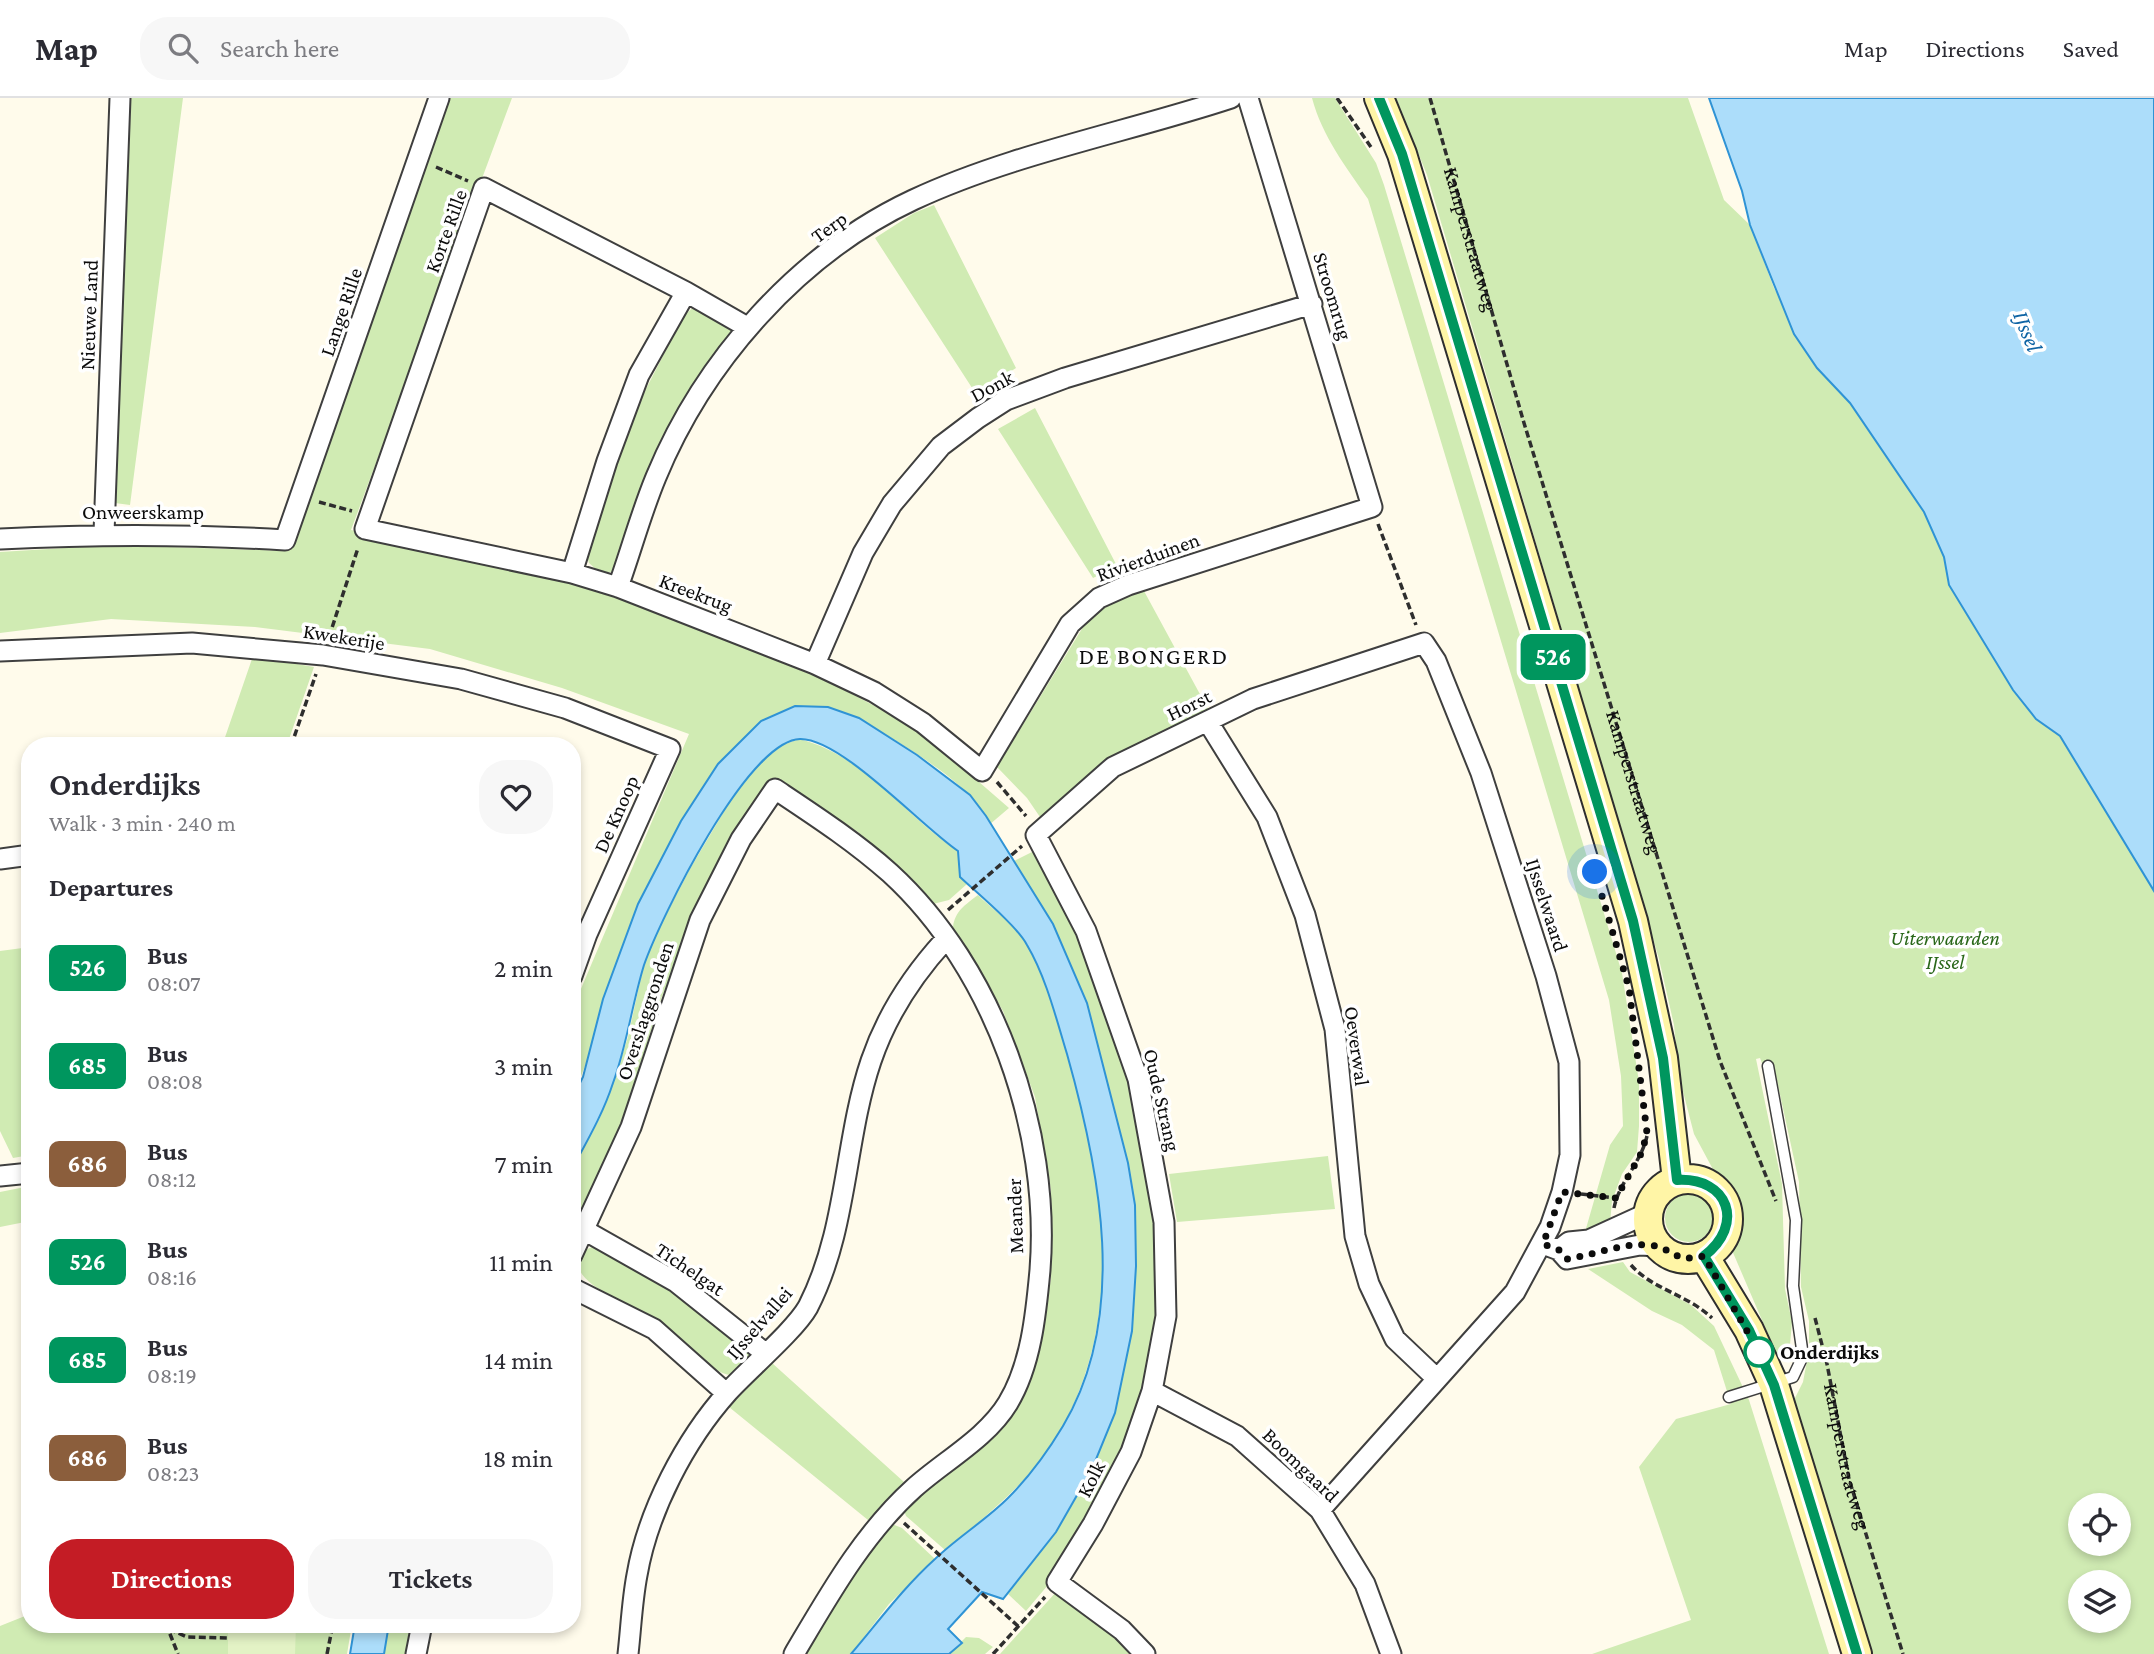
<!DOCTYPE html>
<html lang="en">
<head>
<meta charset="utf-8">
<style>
	:root { --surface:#fff; --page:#f7f7f7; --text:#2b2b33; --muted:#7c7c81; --line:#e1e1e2; --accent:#c41c25 }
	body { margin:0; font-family:"Crimson Pro",serif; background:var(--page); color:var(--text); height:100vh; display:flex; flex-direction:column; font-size:26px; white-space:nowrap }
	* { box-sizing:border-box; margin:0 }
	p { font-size:23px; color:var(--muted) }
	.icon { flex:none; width:38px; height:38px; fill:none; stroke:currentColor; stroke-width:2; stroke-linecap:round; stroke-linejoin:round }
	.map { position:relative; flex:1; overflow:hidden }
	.sheet { position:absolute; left:21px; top:639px; width:560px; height:896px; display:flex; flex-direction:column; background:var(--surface); border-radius:28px; box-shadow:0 4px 10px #0003 }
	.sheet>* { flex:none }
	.badge { padding:0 14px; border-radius:10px; font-size:24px; line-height:46px }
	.fabs { position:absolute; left:2068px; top:1395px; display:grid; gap:14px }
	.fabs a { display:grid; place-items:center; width:63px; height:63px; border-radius:50%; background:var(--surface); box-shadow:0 4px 10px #0003; font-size:35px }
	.you { position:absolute; width:35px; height:35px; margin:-18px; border:5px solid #fff; border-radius:50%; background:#1a73e8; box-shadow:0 0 0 10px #1a73e833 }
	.map>.badge { position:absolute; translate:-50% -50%; box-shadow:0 0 0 4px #fff }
	h2 { padding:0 28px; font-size:26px; line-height:63px }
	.round { display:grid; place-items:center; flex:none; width:74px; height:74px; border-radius:28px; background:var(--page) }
	.head { display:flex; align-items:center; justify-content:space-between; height:119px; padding:0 28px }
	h1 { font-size:33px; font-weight:600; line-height:52px }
	.cta { display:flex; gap:14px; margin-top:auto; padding:14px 28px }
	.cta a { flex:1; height:80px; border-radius:28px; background:var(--accent); color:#fff; font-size:28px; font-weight:600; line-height:80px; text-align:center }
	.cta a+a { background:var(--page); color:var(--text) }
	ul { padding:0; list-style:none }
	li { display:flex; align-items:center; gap:21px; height:98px; padding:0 28px }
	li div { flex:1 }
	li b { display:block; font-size:26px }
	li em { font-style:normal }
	li .badge { min-width:77px; font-weight:700; text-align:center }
	header { display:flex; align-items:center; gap:42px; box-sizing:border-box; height:98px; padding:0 35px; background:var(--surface); border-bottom:2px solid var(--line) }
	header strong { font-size:33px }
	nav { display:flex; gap:38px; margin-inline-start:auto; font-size:24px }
	.search { width:490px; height:63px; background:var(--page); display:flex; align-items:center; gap:18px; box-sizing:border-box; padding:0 24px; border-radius:28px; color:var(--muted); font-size:26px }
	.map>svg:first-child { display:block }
	.green { fill:#d0ebb3; fill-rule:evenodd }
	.pitch { fill:#e3f2c5 }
	.water { fill:#acddfa; stroke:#2f93d5; stroke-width:2 }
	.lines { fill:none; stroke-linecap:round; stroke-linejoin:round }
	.lane-casing { stroke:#3f3f3f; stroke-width:13 }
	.street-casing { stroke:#3f3f3f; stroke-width:23 }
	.secondary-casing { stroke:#2e2e2e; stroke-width:32 }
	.path { stroke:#2e2e2e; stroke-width:3.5; stroke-dasharray:7 3.5; stroke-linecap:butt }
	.lane { stroke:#fff; stroke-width:10 }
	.street { stroke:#fff; stroke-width:19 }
	.secondary { stroke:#fff5a6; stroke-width:28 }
	.line-casing { stroke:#fff; stroke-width:16 }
	.line { stroke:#00965e; stroke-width:10 }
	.walk { stroke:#0c0c0c; stroke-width:7; stroke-dasharray:0 12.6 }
	.stop-dot { fill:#fff; stroke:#00965e; stroke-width:3.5 }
	.labels { text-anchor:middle; stroke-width:7; stroke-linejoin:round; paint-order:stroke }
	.street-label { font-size:21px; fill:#0c0c0c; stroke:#fff }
	.park-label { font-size:21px; font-style:italic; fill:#296719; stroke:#fff }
	.stop-label { font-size:21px; font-weight:bold; fill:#0c0c0c; stroke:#fff; text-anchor:start }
	.water-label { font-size:23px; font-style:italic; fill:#0f64a4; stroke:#fff }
	.neighbourhood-label { font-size:23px; letter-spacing:2px; fill:#0c0c0c; stroke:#fff }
</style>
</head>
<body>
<header>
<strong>Map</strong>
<div class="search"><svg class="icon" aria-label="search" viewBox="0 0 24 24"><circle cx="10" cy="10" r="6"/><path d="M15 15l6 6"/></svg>Search here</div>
<nav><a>Map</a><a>Directions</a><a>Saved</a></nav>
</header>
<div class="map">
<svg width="2154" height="1556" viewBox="0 0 2154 1556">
	<rect width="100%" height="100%" fill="#fffbeb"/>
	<path class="green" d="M 131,0 L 183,0 L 130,407 L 115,405 Z
		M 446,0 L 512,0 L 351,432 L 608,486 L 775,555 L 918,631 L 1009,710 L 989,727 C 975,685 896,644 859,620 L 733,650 L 718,666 L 681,723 L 572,1001 L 572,912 L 689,636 L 562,590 L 430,551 L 255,529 L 111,521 L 0,535 L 0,454 L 113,447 L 289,453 Z
		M 1312,0 L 1335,0 L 1376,65 L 1384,87 L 1622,875 L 1639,984 L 1639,1028 L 1637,1054 L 1622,1076 L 1612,1103 L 1610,1125 L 1585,1134 L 1610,1047 L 1623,1028 L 1621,978 L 1609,902 L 1368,101 C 1346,69 1322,38 1312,0 Z
		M 1396,0 L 1688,0 L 1724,102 L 1750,127 L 1774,190 L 1817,270 L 1850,305 L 1924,414 L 1944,459 L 1949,487 L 2013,592 L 2036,621 L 2060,638 L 2154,793 L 2154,1556 L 1870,1556 L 1792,1306 L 1803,1284 L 1809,1252 L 1809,1223 L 1801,1189 L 1799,1084 L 1776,978 L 1763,968 L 1760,960 L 1756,961 L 1782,1086 L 1785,1191 L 1792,1224 L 1789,1258 L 1777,1257 L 1731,1150 L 1739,1129 L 1738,1107 L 1728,1087 L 1716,1077 L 1694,1036 L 1679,978 L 1674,927 L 1659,861 L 1427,77 ZM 2081,1407 L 2119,1407 L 2119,1446 L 2081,1446 ZM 2081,1484 L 2119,1484 L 2119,1522 L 2081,1522 Z
		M 934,107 L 1016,270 L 976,296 L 875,140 L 914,115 Z
		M 694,209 L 731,226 L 731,241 L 618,470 L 612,474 L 599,474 L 589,465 L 587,458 L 630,322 L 684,217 Z
		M 1035,310 L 1117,468 L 1093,480 L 998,331 Z
		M 1144,493 L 1208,611 L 1136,650 L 1040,719 L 1027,700 L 997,669 L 1088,521 L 1119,500 Z
		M 253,558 L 314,569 L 287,647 L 222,648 Z
		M 799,641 C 865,657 904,718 958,753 L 960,779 L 967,786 L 949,802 L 933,806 L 858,734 L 772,680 L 693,821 L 661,901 L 623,1021 L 583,1116 L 578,1113 L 572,1126 L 572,1071 L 599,1022 L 613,985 L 628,939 L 643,870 L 656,836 L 691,769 L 729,705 L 756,668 L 780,648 Z
		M 1036,752 L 1077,831 L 1137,1013 L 1153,1101 L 1157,1182 L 1155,1228 L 1134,1324 L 1120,1361 L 1096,1405 L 1046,1484 L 1048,1487 L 1026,1513 L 1008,1496 L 1056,1434 L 1092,1371 L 1115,1315 L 1132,1233 L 1128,1065 L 1087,905 L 1014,763 Z
		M 978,797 C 993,812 1015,827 1027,845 C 1043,870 1056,921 1065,950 C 1100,1073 1128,1205 1064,1326 C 1037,1378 990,1415 945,1452 L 906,1418 L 904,1412 L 948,1372 L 1036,1258 L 1051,1181 L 1051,1092 L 1035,999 L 1003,913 L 953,829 C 955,813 965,807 978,797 Z
		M 30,849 L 30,1057 L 13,1060 L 0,1033 L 0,853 Z
		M 1328,1058 L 1335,1111 L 1177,1124 L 1169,1076 Z
		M 30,1088 L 30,1123 L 0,1129 L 0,1094 Z
		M1665 1120a24 24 0 1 1 48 0a24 24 0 1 1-48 0Z
		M 599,1146 L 649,1172 L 750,1253 L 750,1259 L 732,1277 C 711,1278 673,1233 654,1220 C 630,1203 583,1193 577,1165 L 585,1152 Z
		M 1623,1164 L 1630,1174 L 1691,1207 L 1714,1228 L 1749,1302 L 1829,1556 L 1592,1556 L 1691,1522 L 1639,1369 L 1676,1321 L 1731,1306 L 1714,1252 L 1682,1227 L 1652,1213 L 1588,1171 Z
		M 30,1245 L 30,1315 L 22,1282 Z
		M 772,1265 L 904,1384 L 868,1422 L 729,1309 Z
		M 892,1426 L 902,1430 L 935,1461 L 889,1506 L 851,1556 L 806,1556 C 827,1510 857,1462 892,1426 Z
		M 1057,1493 L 1138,1556 L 1000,1556 Z
		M 30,1516 L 30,1526 L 352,1526 L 347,1556 L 0,1556 L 0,1528 Z
		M 389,1526 L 415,1526 L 409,1556 L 384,1556 Z
		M 966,1539 L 979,1540 L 993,1549 L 985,1556 L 949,1556 Z"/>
	<path class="pitch" d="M 228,1526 L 296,1526 L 295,1556 L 228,1556 Z"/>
	<path class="water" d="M 1709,0 L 2154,0 L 2154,793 L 2060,638 L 2036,621 L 2013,592 L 1949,487 L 1944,459 L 1924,414 L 1850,305 L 1817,270 L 1794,236 L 1750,127 L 1742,93 Z
		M 795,608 L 828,609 L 859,620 L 917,657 L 970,697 L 986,718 L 1053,826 L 1087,905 L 1128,1065 L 1135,1107 L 1136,1168 L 1132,1233 L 1115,1315 L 1092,1371 L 1056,1434 L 1003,1501 L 982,1494 L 948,1531 L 962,1545 L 949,1556 L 851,1556 C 879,1523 903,1490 935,1461 C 958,1439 986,1422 1008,1400 C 1029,1379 1048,1353 1063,1328 C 1129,1217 1100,1073 1067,956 C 1056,920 1046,879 1027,847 C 1017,828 977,795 960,779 L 958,753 C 922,729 841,640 800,641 C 747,643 660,821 644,867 C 632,906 627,947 613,985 C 603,1016 587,1043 572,1071 L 572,1001 L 583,979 L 603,901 L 638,806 L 681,723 L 718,666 L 761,623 Z
		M 355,1526 L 389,1526 L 384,1556 L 350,1556 Z"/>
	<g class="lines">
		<g class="lane-casing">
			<path id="lane" d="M 1729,1299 L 1793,1279 L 1803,1258 L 1793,1188 L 1796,1122 L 1768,968"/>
		</g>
		<g class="street-casing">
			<path id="street" d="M 747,229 L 686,194 L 484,90 L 365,431 L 572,475 L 618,489 L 815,566 L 874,594 L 923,625 L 982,673 L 1070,526 L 1099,500 L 1128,487 L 1372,409 L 1248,0
				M 104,435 L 120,0
				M 0,441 C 96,436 189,436 285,442 L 439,0
				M 572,475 L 607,363 L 639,277 L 686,194
				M 618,489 C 631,453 641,415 656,379 C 704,263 798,156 913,102 C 1011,56 1128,34 1231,0
				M 0,553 L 192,545 L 323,557 L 461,581 L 565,610 L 670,651 L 587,836 L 572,878
				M 815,566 L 863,455 L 892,406 L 941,348 L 978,320 L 1006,302 L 1065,280 L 1312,206
				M 1208,624 L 1267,719 L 1305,817 L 1335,931 L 1355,1138 L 1369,1186 L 1395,1241 L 1435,1279
				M 0,761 L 30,757
				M 0,1078 L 30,1075
				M 584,1132 L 676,1184 L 765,1255
				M 1543,1146 L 1559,1152 L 1567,1161 L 1640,1147 L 1658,1148
				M 1559,1152 L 1569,1144 L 1589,1142 L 1648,1115
				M 572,1157 L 631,1029 L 700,822 L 741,741 L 775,691 C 814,717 854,743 890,775 C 994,870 1051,1033 1040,1172 C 1036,1216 1031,1267 1008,1305 C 987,1340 944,1363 914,1390 C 863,1436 829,1497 794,1556
				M 572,1190 L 654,1231 L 726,1295
				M 1152,1293 L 1237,1338 L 1320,1412 L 1365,1486 L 1391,1556
				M 416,1556 L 422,1526
				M 628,1556 C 631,1530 632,1503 637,1477 C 648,1413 685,1342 728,1294 C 748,1272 795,1232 808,1209 C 848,1131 844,1043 871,963 C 887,916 912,878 945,842
				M 1145,1556 L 1122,1532 L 1057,1484 L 1093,1426 L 1131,1354 L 1152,1293 L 1166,1218 L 1164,1124 L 1138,981 L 1086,833 L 1036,737 L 1113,669 L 1253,601 L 1424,545 L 1436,563 L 1481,675 L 1546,878 L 1569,964 L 1570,1057 L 1562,1094 L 1550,1129 L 1515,1194 L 1320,1412"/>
		</g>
		<g class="secondary-casing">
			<path id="secondary" d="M 1379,0 L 1402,56 L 1633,823 L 1663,960 L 1677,1082
				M1648 1121a40 40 0 1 1 80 0a40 40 0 1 1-80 0Z
				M 1704,1158 L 1749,1232 L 1774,1287 L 1857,1556"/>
		</g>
		<g class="path">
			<path d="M 1337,0 L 1371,49"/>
			<path id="s1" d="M 1430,0 L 1524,325 L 1720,963 L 1776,1103"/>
			<path d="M 436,69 L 468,83"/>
			<path d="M 319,404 L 352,413"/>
			<path d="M 1378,426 L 1416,527"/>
			<path d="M 329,539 L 358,450"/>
			<path d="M 291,648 L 316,576"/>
			<path d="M 997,684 L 1026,718"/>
			<path d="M 948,812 L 1022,748"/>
			<path d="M 1581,1096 L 1616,1100"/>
			<path d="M 1614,1110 C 1619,1084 1641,1065 1647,1038"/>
			<path d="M 1631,1167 C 1652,1191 1688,1197 1712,1220"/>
			<path id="s2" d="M 1815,1220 L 1827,1266 L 1849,1381 L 1903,1556"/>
			<path d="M 904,1425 L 1019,1529"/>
			<path d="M 166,1526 L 178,1556"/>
			<path d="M 169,1531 L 187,1539 L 228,1540"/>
			<path d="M 327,1556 L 333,1526"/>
			<path d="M 993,1556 L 1045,1499"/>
		</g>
		<use href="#lane" class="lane"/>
		<use href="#street" class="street"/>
		<use href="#secondary" class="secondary"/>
	</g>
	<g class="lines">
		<g class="line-casing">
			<path id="line" d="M 1379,0 L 1402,56 L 1633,823 L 1663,960 L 1677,1082 C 1729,1079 1745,1127 1704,1158 L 1749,1232 L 1774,1287 L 1857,1556"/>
		</g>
		<use href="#line" class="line"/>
		<path class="walk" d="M 1595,774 L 1629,890 L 1647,1035 L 1642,1054 L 1616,1100 L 1562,1094 L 1543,1146 L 1559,1152 L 1567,1161 C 1594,1157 1621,1145 1648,1147 C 1672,1148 1673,1166 1704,1158 L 1759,1254"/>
	</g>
	<circle class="stop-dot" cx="1759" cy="1254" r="14"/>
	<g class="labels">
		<g class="street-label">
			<text transform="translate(829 129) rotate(-36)" y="7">Terp</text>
			<text transform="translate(446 133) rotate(-70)" y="7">Korte Rille</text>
			<text dy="7" stroke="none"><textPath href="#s1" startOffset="147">Kamperstraatweg</textPath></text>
			<text transform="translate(1333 198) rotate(73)" y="7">Stroomrug</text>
			<text transform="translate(341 214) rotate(-71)" y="7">Lange Rille</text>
			<text transform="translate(89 217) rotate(-88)" y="7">Nieuwe Land</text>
			<text transform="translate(992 288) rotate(-28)" y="7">Donk</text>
			<text x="143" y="421">Onweerskamp</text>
			<text transform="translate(1148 459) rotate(-20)" y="7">Rivierduinen</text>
			<text transform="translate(696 495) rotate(21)" y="7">Kreekrug</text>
			<text transform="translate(344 539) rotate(9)" y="7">Kwekerije</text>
			<text transform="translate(1189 607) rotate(-26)" y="7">Horst</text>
			<text dy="7" stroke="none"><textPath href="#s1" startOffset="714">Kamperstraatweg</textPath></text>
			<text transform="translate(616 716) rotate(-66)" y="7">De Knoop</text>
			<text transform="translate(1547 807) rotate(72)" y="7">IJsselwaard</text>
			<text transform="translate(645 913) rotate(-72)" y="7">Overslaggronden</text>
			<text transform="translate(1357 948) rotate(82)" y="7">Oeverwal</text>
			<text transform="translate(1162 1002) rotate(77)" y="7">Oude Strang</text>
			<text transform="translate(1015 1118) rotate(-92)" y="7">Meander</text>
			<text transform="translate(690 1171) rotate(34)" y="7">Tichelgat</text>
			<text transform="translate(759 1225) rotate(-49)" y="7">IJsselvallei</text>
			<text dy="7" stroke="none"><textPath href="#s2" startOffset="142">Kamperstraatweg</textPath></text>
			<text transform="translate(1301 1367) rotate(44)" y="7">Boomgaard</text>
			<text transform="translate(1091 1381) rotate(-63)" y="7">Kolk</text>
		</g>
		<g class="park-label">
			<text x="1945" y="847">Uiterwaarden<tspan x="1945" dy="24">IJssel</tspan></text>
		</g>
		<g class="stop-label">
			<text x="1780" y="1261">Onderdijks</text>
		</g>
		<g class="water-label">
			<text transform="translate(2028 233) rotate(68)" y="8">IJssel</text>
		</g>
		<g class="neighbourhood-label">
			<text x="1154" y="566">DE BONGERD</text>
		</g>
	</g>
</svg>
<div class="fabs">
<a><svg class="icon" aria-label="locate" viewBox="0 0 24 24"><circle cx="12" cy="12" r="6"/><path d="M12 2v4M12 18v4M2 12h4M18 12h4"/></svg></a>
<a><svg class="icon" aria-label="layers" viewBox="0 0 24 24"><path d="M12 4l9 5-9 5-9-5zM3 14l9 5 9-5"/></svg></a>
</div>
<div class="you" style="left:1595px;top:774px"></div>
<b class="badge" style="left:1553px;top:559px;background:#00965e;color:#fff">526</b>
<section class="sheet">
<div class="head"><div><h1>Onderdijks</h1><p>Walk · 3 min · 240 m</p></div><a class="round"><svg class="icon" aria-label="heart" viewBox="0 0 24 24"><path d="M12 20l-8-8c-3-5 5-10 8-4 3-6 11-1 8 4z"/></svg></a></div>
<h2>Departures</h2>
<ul>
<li><span class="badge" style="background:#00965e;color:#fff">526</span><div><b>Bus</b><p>08:07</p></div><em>2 min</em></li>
<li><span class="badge" style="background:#00965e;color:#fff">685</span><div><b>Bus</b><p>08:08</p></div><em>3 min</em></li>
<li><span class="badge" style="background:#8b5e3c;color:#fff">686</span><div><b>Bus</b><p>08:12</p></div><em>7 min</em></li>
<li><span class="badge" style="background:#00965e;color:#fff">526</span><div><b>Bus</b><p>08:16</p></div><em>11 min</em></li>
<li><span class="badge" style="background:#00965e;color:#fff">685</span><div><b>Bus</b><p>08:19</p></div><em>14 min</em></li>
<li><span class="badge" style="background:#8b5e3c;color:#fff">686</span><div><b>Bus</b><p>08:23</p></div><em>18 min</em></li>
</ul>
<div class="cta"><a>Directions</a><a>Tickets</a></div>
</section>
</div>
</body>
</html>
